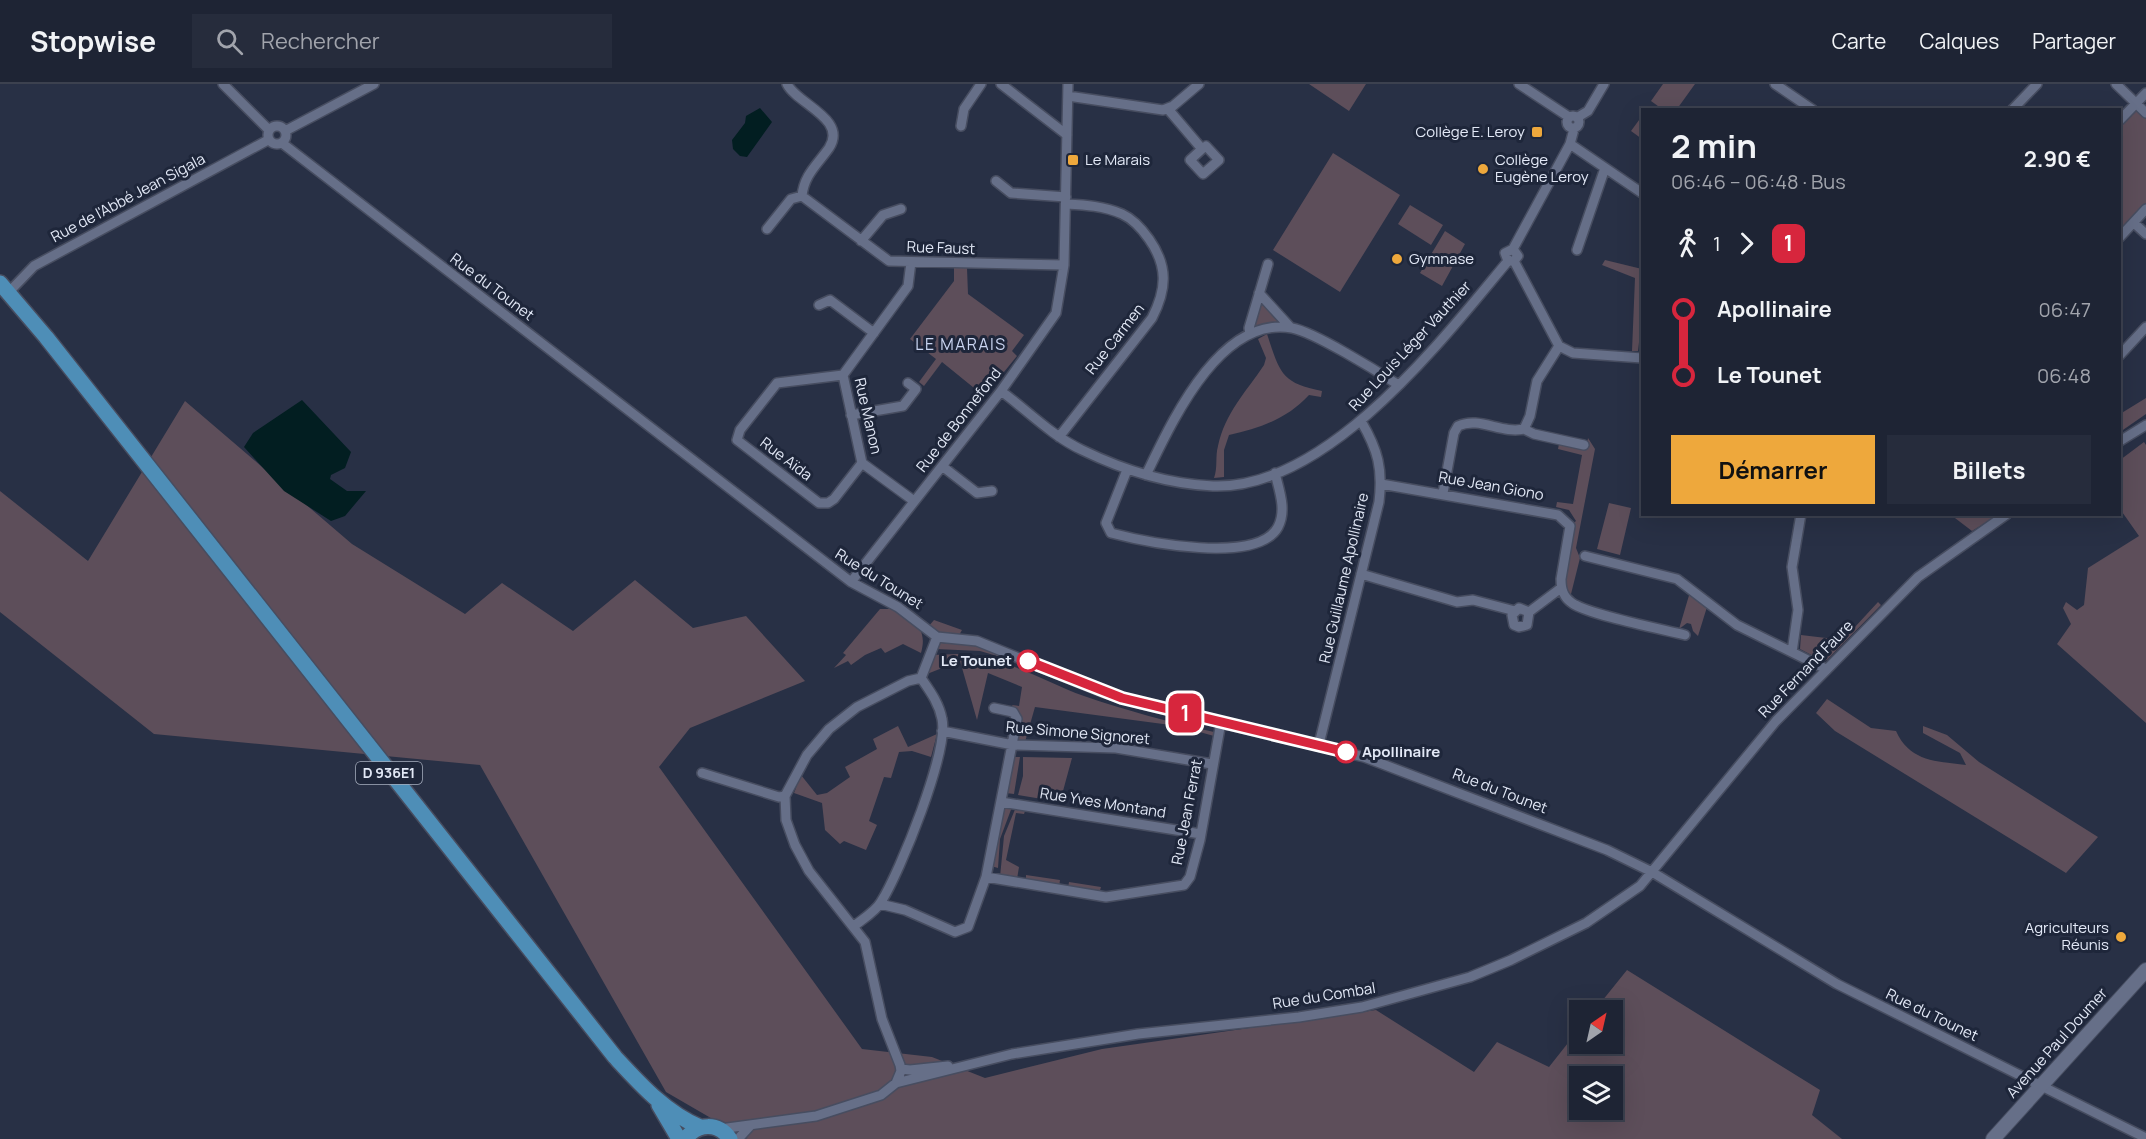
<!DOCTYPE html>
<html lang="fr">
<head>
<meta charset="utf-8">
<style>
	:root { --surface:#1e2434; --page:#262c3c; --text:#f1f3f6; --muted:#a1a4ac; --line:#3c414f; --accent:#eea83c }
	body { margin:0; font-family:Manrope,sans-serif; background:var(--page); color:var(--text); height:100vh; display:flex; flex-direction:column; font-size:22px; white-space:nowrap }
	* { box-sizing:border-box; margin:0 }
	p { font-size:20px; color:var(--muted) }
	.icon { flex:none; width:33px; height:33px; fill:none; stroke:currentColor; stroke-width:2; stroke-linecap:round; stroke-linejoin:round }
	.map { position:relative; flex:1; overflow:hidden }
	.panel { position:absolute; left:1641px; top:24px; width:480px; height:408px; display:flex; flex-direction:column; background:var(--surface); border-radius:0px; box-shadow:0 6px 24px #0002,0 0 0 2px var(--line) }
	.panel>* { flex:none }
	.badge { padding:0 12px; border-radius:9px; font-size:21px; line-height:39px }
	.needle { width:39px; rotate:34deg }
	.tools { position:absolute; left:1569px; top:916px; display:grid; gap:12px }
	.tools a { display:grid; place-items:center; width:54px; height:54px; border-radius:0px; background:var(--surface); box-shadow:0 6px 24px #0002,0 0 0 2px var(--line); font-size:30px }
	.map>.badge { position:absolute; translate:-50% -50%; box-shadow:0 0 0 3px #fff }
	.legs { display:flex; align-items:center; gap:9px; height:66px; padding:0 30px; font-size:20px }
	.legs p { margin-inline-start:auto }
	.overview { display:flex; align-items:center; justify-content:space-between; height:102px; padding:0 30px }
	h1 { font-size:33px; font-weight:700; line-height:45px }
	.action { display:flex; gap:12px; margin-top:auto; padding:12px 30px }
	.action a { flex:1; height:69px; border-radius:0px; background:var(--accent); color:#111; font-size:24px; font-weight:700; line-height:69px; text-align:center }
	.action a+a { background:var(--page); color:var(--text) }
	ul { padding:0 30px; list-style:none }
	li { display:flex; align-items:center; gap:21px; height:66px; font-size:22px }
	li i { display:grid; place-items:center; width:9px; height:100%; margin:0 8px; background:currentColor }
	li i::after { content:''; width:15px; height:15px; margin:-8px; border:4px solid; border-radius:50%; background:var(--surface) }
	li p { margin-inline-start:auto }
	li:first-child i { background:linear-gradient(#0000 50%,currentColor 0) }
	li:last-child i { background:linear-gradient(currentColor 50%,#0000 0) }
	header { display:flex; align-items:center; gap:36px; box-sizing:border-box; height:84px; padding:0 30px; background:var(--surface); border-bottom:2px solid var(--line) }
	header strong { font-size:28px }
	nav { display:flex; gap:33px; margin-inline-start:auto; font-size:21px }
	.search { width:420px; height:54px; background:var(--page); display:flex; align-items:center; gap:15px; box-sizing:border-box; padding:0 21px; border-radius:0px; color:var(--muted); font-size:22px }
	.map>svg:first-child { display:block }
	.green { fill:#5d4e5a; fill-rule:evenodd }
	.water { fill:#021e21 }
	.lines { fill:none; stroke-linecap:round; stroke-linejoin:round }
	.minor-casing { stroke:#474d60; stroke-width:12 }
	.secondary-casing { stroke:#474d60; stroke-width:16 }
	.primary-casing { stroke:#474d60; stroke-width:18 }
	.minor { stroke:#666f88; stroke-width:9 }
	.secondary { stroke:#666f88; stroke-width:14 }
	.primary { stroke:#4e8eb7; stroke-width:15 }
	.line-1-casing { stroke:#fff; stroke-width:14 }
	.line-1 { stroke:#d7263d; stroke-width:9 }
	.poi-dot { fill:#eea83c; stroke:#1e263a; stroke-width:2 }
	.stop-1-dot { fill:#fff; stroke:#d7263d; stroke-width:3 }
	.labels { text-anchor:middle; stroke-width:6; stroke-linejoin:round; paint-order:stroke }
	.shield { fill:#1e263a; stroke:#a7aebe; stroke-width:1.5 }
	.shield-label { font-size:14px; font-weight:bold; fill:#e2e8f6 }
	.poi-label { font-size:15px; fill:#e2e8f6; stroke:#1e263a; text-anchor:start }
	.street-label { font-size:15px; fill:#e2e8f6; stroke:#1e263a }
	.stop-label { font-size:15px; font-weight:bold; fill:#e2e8f6; stroke:#1e263a; text-anchor:end }
	.neighbourhood-label { font-size:16px; letter-spacing:1.5px; fill:#cbd6f2; stroke:#1e263a }
</style>
</head>
<body>
<header>
<strong>Stopwise</strong>
<div class="search"><svg class="icon" aria-label="search" viewBox="0 0 24 24"><circle cx="10" cy="10" r="6"/><path d="M15 15l6 6"/></svg>Rechercher</div>
<nav><a>Carte</a><a>Calques</a><a>Partager</a></nav>
</header>
<div class="map">
<svg width="2146" height="1055" viewBox="0 0 2146 1055">
	<rect width="100%" height="100%" fill="#283045"/>
	<path class="green" d="M 1309,0 L 1366,0 L 1349,27 Z
		M 1663,0 L 1695,0 L 1677,25 L 1662,25 L 1651,17 Z
		M 2138,27 L 2146,32 L 2146,119 L 2120,147 L 2120,43 L 2132,29 Z
		M 1642,32 L 1642,55 L 1631,47 Z
		M 1333,69 L 1400,111 L 1340,208 L 1273,166 Z
		M 1410,121 L 1443,141 L 1431,161 L 1398,140 Z
		M 1445,147 L 1465,160 L 1442,202 L 1420,189 Z
		M 1605,176 L 1642,185 L 1642,232 L 1638,267 L 1632,267 L 1635,194 L 1602,181 Z
		M 954,184 L 967,184 L 968,210 L 1024,251 L 1012,267 L 1017,272 L 995,299 L 990,295 L 979,308 L 942,278 L 924,302 L 919,298 L 936,275 L 910,255 L 954,197 Z
		M 1263,219 L 1277,236 L 1277,240 L 1255,245 L 1252,243 L 1259,220 Z
		M 1267,250 C 1280,289 1281,299 1322,307 L 1321,313 L 1309,311 C 1287,335 1260,344 1229,351 L 1224,366 L 1224,393 L 1214,394 C 1218,383 1215,373 1218,362 C 1225,329 1246,308 1264,281 L 1266,274 L 1258,255 Z
		M 2146,314 L 2146,330 L 2120,348 L 2120,330 Z
		M 185,317 L 352,460 L 465,530 L 502,499 L 573,547 L 635,496 L 693,544 L 746,532 L 805,597 L 690,644 L 659,683 L 862,965 L 932,973 L 985,994 L 1102,965 L 1376,926 L 1474,988 L 1497,958 L 1549,983 L 1579,945 L 1580,960 L 1612,960 L 1612,927 L 1594,927 L 1627,886 L 1820,1006 L 1812,1031 L 1842,1055 L 747,1055 L 666,1008 L 480,681 L 154,650 L 0,528 L 0,407 L 88,477 ZM 1580,993 L 1612,993 L 1612,1026 L 1580,1026 Z
		M 1588,354 L 1595,365 L 1576,464 L 1580,474 L 1570,514 L 1564,499 L 1574,447 L 1571,441 L 1576,437 L 1569,426 L 1556,423 L 1557,418 L 1573,420 L 1582,371 L 1558,365 L 1559,360 L 1586,366 Z
		M 2144,358 L 2146,361 L 2146,639 L 2057,560 L 2071,540 L 2063,524 L 2066,518 L 2077,526 L 2084,521 L 2088,484 L 2139,452 L 2120,425 L 2120,376 Z
		M 1609,419 L 1631,424 L 1620,471 L 1597,465 Z
		M 1951,431 L 1998,431 L 1972,447 Z
		M 1690,508 L 1707,523 L 1698,552 L 1693,547 L 1691,540 L 1687,539 L 1679,545 Z
		M 1878,518 L 1881,521 L 1827,576 L 1823,577 L 1800,565 L 1801,551 L 1843,556 Z
		M 888,522 C 910,534 929,541 921,569 L 903,560 L 885,569 L 881,564 L 865,571 L 851,581 L 848,577 L 834,584 L 846,571 L 843,569 L 880,525 L 889,525 Z
		M 934,536 L 962,546 L 958,553 L 941,550 L 928,543 Z
		M 941,559 L 979,561 L 1005,572 L 1004,574 L 980,567 L 936,565 Z
		M 957,570 C 1002,571 1043,597 1084,612 C 1127,627 1170,638 1214,648 L 1214,652 L 1178,642 L 1035,623 L 1025,658 L 1017,657 L 1020,633 L 1012,621 L 1019,622 L 1022,603 L 988,589 L 977,636 L 960,577 L 927,590 L 933,571 Z
		M 1030,581 L 1216,642 L 1111,617 L 1028,584 Z
		M 1827,615 L 1871,644 L 1896,647 C 1910,678 1936,677 1966,681 L 1960,669 L 1923,649 L 1923,642 L 1947,651 L 1979,678 L 2098,753 L 2066,789 L 1835,647 L 1816,629 Z
		M 898,642 L 908,663 L 937,650 L 931,673 L 912,667 L 899,668 L 891,694 L 884,693 L 869,737 L 877,741 L 866,766 L 844,757 L 840,760 L 825,746 L 822,719 L 794,709 L 801,691 L 817,711 L 827,709 L 850,693 L 845,683 L 877,665 L 873,655 Z
		M 1013,673 L 1020,673 L 1014,710 L 1006,709 Z
		M 1023,673 L 1072,674 L 1060,718 L 1018,711 L 1023,692 Z
		M 1005,723 L 1012,723 L 1000,755 L 998,784 L 991,782 L 1002,725 Z
		M 1016,723 L 1017,726 L 1025,727 L 1024,730 L 1016,729 L 1006,776 L 1019,783 L 1017,795 L 1000,793 L 1004,752 Z
		M 1026,791 L 1060,796 L 1059,803 L 1040,800 L 1039,797 L 1026,795 Z
		M 1069,798 L 1101,803 L 1099,810 L 1091,808 L 1091,805 L 1068,804 Z"/>
	<path class="water" d="M 760,24 L 772,38 L 747,73 L 740,72 L 733,65 L 732,56 L 745,39 L 746,32 Z
		M 302,316 L 351,368 L 345,384 L 331,391 L 330,395 L 347,407 L 366,407 L 345,432 L 331,437 L 284,407 L 244,363 L 253,349 Z"/>
	<g class="lines">
		<g class="minor-casing">
			<path id="minor" d="M 223,0 L 269,46
				M 1001,0 L 1067,51
				M 1519,0 L 1569,33
				M 1775,0 L 1813,26
				M 2116,0 L 2146,29
				M 1068,12 L 1163,26 L 1173,22 L 1199,0
				M 1168,25 L 1202,65 L 1190,76 L 1203,90 L 1219,76 L 1206,62 L 1202,65
				M 2012,26 L 2037,0
				M1567 38a6 6 0 1 1 12 0a6 6 0 1 1-12 0Z
				M 1578,33 L 1588,27 L 1604,0
				M 2120,36 L 2146,9
				M268 51a9 9 0 1 1 18 0a9 9 0 1 1-18 0Z
				M 961,42 L 964,25 L 981,0
				M 285,47 L 374,0
				M 282,59 L 851,498 L 898,523 L 937,553 L 977,557 L 1102,608 L 1142,620 L 1364,673 L 1607,766 L 1652,788 L 1837,900 L 2146,1054
				M 1570,60 L 1642,109
				M 996,97 L 1011,109 L 1066,113
				M 802,112 L 889,177 L 1064,181
				M 2134,139 L 2146,150
				M 767,145 L 791,115 L 802,112 C 804,91 817,81 829,64 C 848,35 797,20 787,0
				M 2120,153 L 2146,125
				M 861,157 L 883,131 L 901,125
				M 1513,165 L 1518,172 L 1514,177 L 1508,177 L 1505,169 L 1513,165 L 1570,60 L 1574,45
				M 1577,166 L 1605,84
				M 1514,177 L 1559,262 L 1573,269 L 1642,274
				M 911,178 L 908,202 L 843,291 L 862,379 L 914,417
				M 8,209 L 34,182 L 268,56
				M 1259,209 L 1291,244
				M 819,221 L 830,216 L 874,249
				M 1250,250 L 1249,244 L 1268,180
				M 2120,271 L 2146,243
				M 843,291 L 777,299 L 740,346 L 737,356 L 819,419 L 828,419 L 834,415 L 862,379
				M 1001,307 C 1028,327 1052,352 1082,366 C 1123,386 1167,400 1213,402 C 1327,406 1442,256 1508,177
				M 851,331 L 903,322 L 916,305 L 908,299
				M 1524,345 L 1534,350 L 1584,361
				M 1059,353 L 1152,234 C 1167,205 1168,182 1149,155 C 1142,145 1133,135 1122,130 C 1104,122 1085,121 1066,120
				M 2120,357 L 2146,341
				M 942,382 L 977,409 L 992,407
				M 1127,386 L 1106,439 L 1111,449 C 1145,458 1257,481 1278,443 C 1287,426 1279,406 1275,389
				M 1146,391 C 1171,340 1219,231 1292,244 C 1314,248 1377,287 1397,300
				M 1381,400 L 1558,431 L 1570,442 L 1561,495 C 1561,505 1563,513 1572,519 C 1589,531 1661,545 1685,551
				M 1443,409 L 1454,349 L 1458,342 C 1479,332 1501,350 1524,345 L 1530,332 L 1537,297 L 1559,262
				M 1585,472 L 1677,495 L 1737,541 L 1826,585
				M 1361,490 L 1457,518 L 1473,516 L 1515,527
				M 851,498 L 1001,307 L 1056,229 L 1064,181 L 1068,0
				M 1529,528 L 1527,541 L 1519,543 L 1514,541 L 1512,531 L 1519,524 L 1529,528 L 1561,504
				M 1792,568 L 1798,526 L 1792,483 L 1801,430
				M 942,647 L 1013,661 L 1116,664 L 1212,680
				M 1319,660 L 1379,418 C 1383,385 1378,366 1361,337
				M 702,689 L 779,713 L 785,712
				M 1001,718 L 1201,750
				M 986,793 L 1106,813 L 1184,801 L 1190,793 L 1200,756 L 1221,638
				M 880,820 L 905,826 L 955,848 L 968,843 L 986,793 L 1017,635 L 1013,628 L 994,624
				M 854,842 C 863,835 876,827 881,818 C 900,788 949,667 942,635 C 939,619 930,607 921,594 L 937,553
				M 901,985 L 910,986 L 948,982
				M 896,999 L 901,987 L 900,981 L 882,935 L 865,858 L 809,787 L 795,761 L 786,736 L 785,712 L 807,671 L 829,645 L 857,623 L 908,597 L 921,594
				M 720,1045 L 816,1032 L 881,1011 L 896,999 L 1012,970 L 1138,950 L 1299,933 L 1362,923 L 1470,893 L 1511,876 L 1586,839 L 1640,802 L 1776,637 L 1918,493 L 2007,430
				M 738,1055 L 751,1041"/>
		</g>
		<g class="secondary-casing">
			<path id="secondary" d="M 1993,1055 L 2146,886"/>
		</g>
		<g class="primary-casing">
			<path id="primary" d="M 0,199 L 46,253 L 615,973 C 640,1000 666,1029 700,1043
				M 659,1021 L 679,1055
				M 685,1055 C 698,1039 718,1038 730,1055"/>
		</g>
		<use href="#minor" class="minor"/>
		<use href="#secondary" class="secondary"/>
		<use href="#primary" class="primary"/>
	</g>
	<g class="lines">
		<g class="line-1-casing">
			<path id="line-1" d="M 1028,577 L 1122,614 L 1346,668"/>
		</g>
		<use href="#line-1" class="line-1"/>
	</g>
	<g class="poi-dot">
		<rect x="1531" y="42" width="12" height="12" rx="3"/>
		<rect x="1067" y="70" width="12" height="12" rx="3"/>
		<circle cx="1483" cy="85" r="6"/>
		<circle cx="1397" cy="175" r="6"/>
		<circle cx="2121" cy="853" r="6"/>
	</g>
	<g class="stop-1-dot">
		<circle cx="1028" cy="577" r="10"/>
		<circle cx="1346" cy="668" r="10"/>
	</g>
	<g class="labels">
		<rect class="shield" x="356" y="678" width="66" height="22" rx="4.5"/>
		<g class="shield-label">
			<text x="389" y="694">D 936E1</text>
		</g>
		<g class="poi-label">
			<text x="1525" y="53" text-anchor="end">Collège E. Leroy</text>
			<text x="1085" y="81">Le Marais</text>
			<text x="1495" y="81">Collège<tspan x="1495" dy="17">Eugène Leroy</tspan></text>
			<text x="1409" y="180">Gymnase</text>
			<text x="2109" y="849" text-anchor="end">Agriculteurs<tspan x="2109" dy="17">Réunis</tspan></text>
		</g>
		<g class="street-label">
			<text transform="translate(128 114) rotate(-28)" y="5">Rue de l'Abbé Jean Sigala</text>
			<text transform="translate(941 164) rotate(2)" y="5">Rue Faust</text>
			<text transform="translate(492 203) rotate(37)" y="5">Rue du Tounet</text>
			<text transform="translate(1115 255) rotate(-52)" y="5">Rue Carmen</text>
			<text transform="translate(1410 262) rotate(-47)" y="5">Rue Louis Léger Vauthier</text>
			<text transform="translate(868 332) rotate(77)" y="5">Rue Manon</text>
			<text transform="translate(959 336) rotate(-52)" y="5">Rue de Bonnefond</text>
			<text transform="translate(786 375) rotate(37)" y="5">Rue Aïda</text>
			<text transform="translate(1491 402) rotate(10)" y="5">Rue Jean Giono</text>
			<text transform="translate(1344 494) rotate(-77)" y="5">Rue Guillaume Apollinaire</text>
			<text transform="translate(879 495) rotate(32)" y="5">Rue du Tounet</text>
			<text transform="translate(1806 585) rotate(-46)" y="5">Rue Fernand Faure</text>
			<text transform="translate(1078 649) rotate(5)" y="5">Rue Simone Signoret</text>
			<text transform="translate(1500 707) rotate(21)" y="5">Rue du Tounet</text>
			<text transform="translate(1103 719) rotate(9)" y="5">Rue Yves Montand</text>
			<text transform="translate(1187 728) rotate(-79)" y="5">Rue Jean Ferrat</text>
			<text transform="translate(1324 912) rotate(-9)" y="5">Rue du Combal</text>
			<text transform="translate(1932 931) rotate(26)" y="5">Rue du Tounet</text>
			<text transform="translate(2057 959) rotate(-48)" y="5">Avenue Paul Doumer</text>
		</g>
		<g class="stop-label">
			<text x="1012" y="582">Le Tounet</text>
			<text x="1362" y="673" text-anchor="start">Apollinaire</text>
		</g>
		<g class="neighbourhood-label">
			<text x="961" y="266">LE MARAIS</text>
		</g>
	</g>
</svg>
<div class="tools">
<a><svg class="needle" viewBox="-14 -14 28 28"><path d="M0-13l5 13h-10z" fill="#e53935"/><path d="M0 13l5-13h-10z" fill="#a1a4ac"/></svg></a>
<a><svg class="icon" aria-label="layers" viewBox="0 0 24 24"><path d="M12 4l9 5-9 5-9-5zM3 14l9 5 9-5"/></svg></a>
</div>
<b class="badge" style="left:1185px;top:629px;background:#d7263d;color:#fff">1</b>
<section class="panel">
<div class="overview"><div><h1>2 min</h1><p>06:46 – 06:48 · Bus</p></div><b>2.90 €</b></div>
<div class="legs"><svg class="icon" aria-label="walk" viewBox="0 0 24 24"><circle cx="13" cy="4" r="2"/><path d="M13 8l-2 6 4 7M11 14l-3 7M7 12l3-4h3l4 4"/></svg>1<svg class="icon" aria-label="forward" viewBox="0 0 24 24"><path d="M9 5l7 7-7 7"/></svg><b class="badge" style="background:#d7263d;color:#fff">1</b></div>
<ul>
<li><i style="color:#d7263d"></i><b>Apollinaire</b><p>06:47</p></li>
<li><i style="color:#d7263d"></i><b>Le Tounet</b><p>06:48</p></li>
</ul>
<div class="action"><a>Démarrer</a><a>Billets</a></div>
</section>
</div>
</body>
</html>
